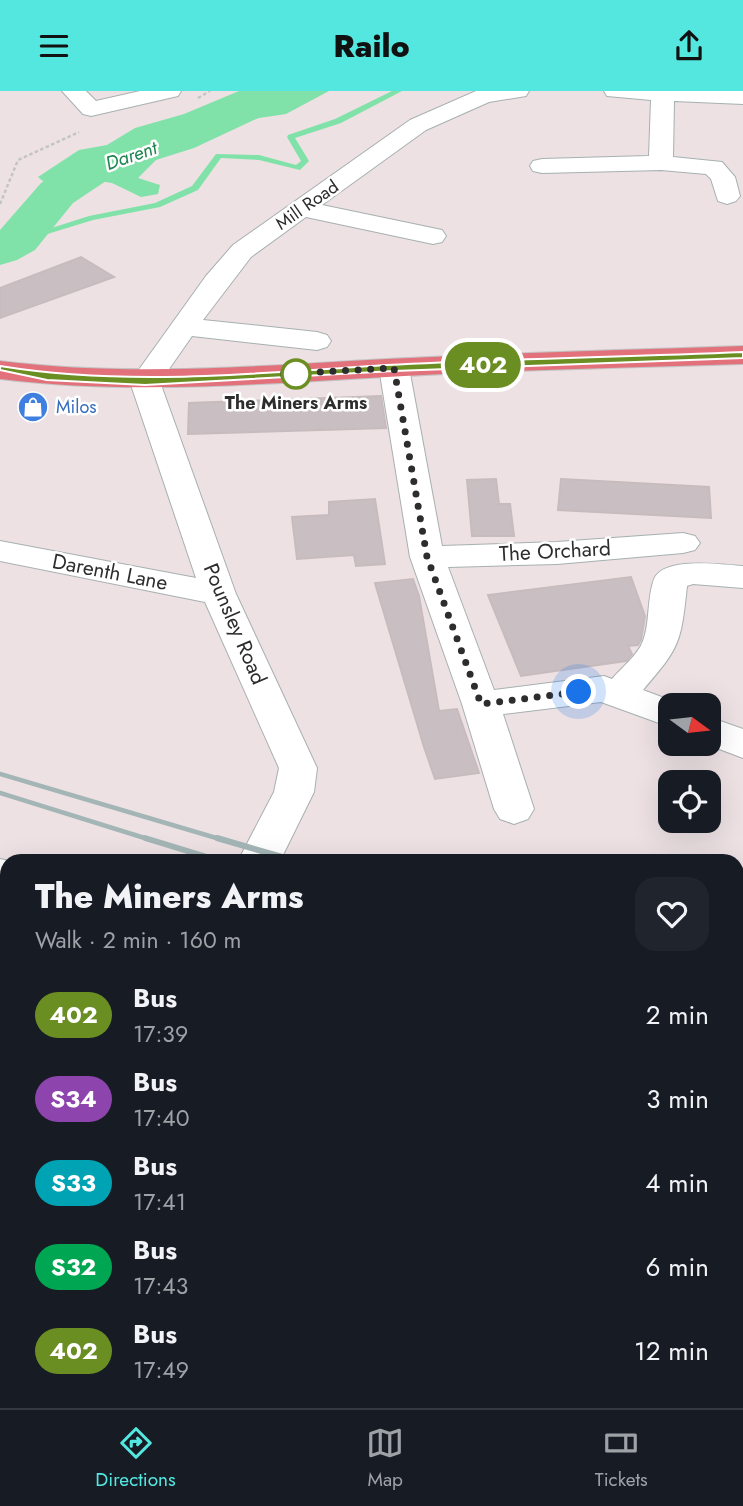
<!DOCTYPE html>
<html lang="en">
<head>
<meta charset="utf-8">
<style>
	:root { --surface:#171b24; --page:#20242c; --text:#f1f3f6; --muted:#9ea1a6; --line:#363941; --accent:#54e7e0 }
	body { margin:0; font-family:Jost,sans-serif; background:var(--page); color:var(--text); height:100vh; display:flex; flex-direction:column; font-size:26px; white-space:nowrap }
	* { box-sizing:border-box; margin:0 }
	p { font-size:23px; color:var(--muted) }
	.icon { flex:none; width:38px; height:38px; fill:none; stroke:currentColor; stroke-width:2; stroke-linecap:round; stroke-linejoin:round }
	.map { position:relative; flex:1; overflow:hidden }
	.sheet { position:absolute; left:0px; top:763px; width:744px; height:555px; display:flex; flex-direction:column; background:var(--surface); border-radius:21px 21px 0 0; box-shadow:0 7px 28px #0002 }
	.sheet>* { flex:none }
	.badge { padding:0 14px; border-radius:23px; font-size:24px; line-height:46px }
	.needle { width:46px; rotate:105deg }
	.buttons { position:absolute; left:658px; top:602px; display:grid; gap:14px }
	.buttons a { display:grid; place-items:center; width:63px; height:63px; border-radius:14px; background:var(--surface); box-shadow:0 7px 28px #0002; font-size:35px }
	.you { position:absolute; width:35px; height:35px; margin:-18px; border:5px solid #fff; border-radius:50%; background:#1a73e8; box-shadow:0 0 0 10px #1a73e833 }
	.map>.badge { position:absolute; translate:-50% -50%; box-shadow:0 0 0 4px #fff }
	.round { display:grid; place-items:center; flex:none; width:74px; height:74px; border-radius:21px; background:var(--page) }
	.overview { display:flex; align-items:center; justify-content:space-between; height:119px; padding:0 35px }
	h1 { font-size:33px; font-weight:800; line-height:52px }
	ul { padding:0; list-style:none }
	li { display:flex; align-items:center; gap:21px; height:84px; padding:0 35px }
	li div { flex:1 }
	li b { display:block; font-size:26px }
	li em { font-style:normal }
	li .badge { min-width:77px; font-weight:700; text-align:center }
	header { display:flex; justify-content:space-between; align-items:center; height:91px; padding:0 35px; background:var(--accent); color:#111; font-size:32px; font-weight:800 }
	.tab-bar { display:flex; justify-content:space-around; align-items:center; height:98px; border-top:2px solid var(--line); background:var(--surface); font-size:19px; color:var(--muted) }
	.tab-bar a { display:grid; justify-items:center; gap:4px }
	.tab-bar .active { color:var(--accent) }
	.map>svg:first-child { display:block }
	.green { fill:#ddd1a4 }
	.water { fill:#80e2a8 }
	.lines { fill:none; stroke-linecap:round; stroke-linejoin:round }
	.stream { fill:#80e2a8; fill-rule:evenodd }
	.river { fill:#80e2a8; fill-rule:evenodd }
	.building { fill:#c9bfc2; stroke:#c8bbbd; stroke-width:2 }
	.minor-casing { stroke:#a7b0b0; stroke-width:2 }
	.major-casing { stroke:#c4c4c4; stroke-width:2 }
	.path-far1 { stroke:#c4c4c4; stroke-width:2.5; stroke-dasharray:3.5 2.5; stroke-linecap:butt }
	.path { stroke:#c4c4c4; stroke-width:5; stroke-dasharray:6 4.5; stroke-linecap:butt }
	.minor { fill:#fff; fill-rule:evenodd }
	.major { fill:#e2717b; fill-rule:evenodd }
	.rail-far1 { stroke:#a4b5b5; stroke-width:4.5 }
	.rail { stroke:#a4b5b5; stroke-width:6 }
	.line { fill:#6b8e23; stroke:#fff; stroke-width:2 }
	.walk { stroke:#2d2d2d; stroke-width:7; stroke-dasharray:0 12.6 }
	.stop-dot { fill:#fff; stroke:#6b8e23; stroke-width:3.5 }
	.labels { text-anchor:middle; stroke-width:5; stroke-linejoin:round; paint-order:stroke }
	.far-street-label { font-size:18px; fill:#2d2d2d; stroke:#fff }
	.far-stop-label { font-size:18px; font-weight:bold; fill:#2d2d2d; stroke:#fff }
	.far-shop-label { font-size:18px; fill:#366cbe; stroke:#fff; text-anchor:start }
	.far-water-label { font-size:19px; font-style:italic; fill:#1c844e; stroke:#fff }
	.street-label { font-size:21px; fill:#2d2d2d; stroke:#fff }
</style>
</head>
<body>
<header><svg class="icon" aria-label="menu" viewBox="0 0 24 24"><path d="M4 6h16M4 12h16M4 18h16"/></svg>Railo<svg class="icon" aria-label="share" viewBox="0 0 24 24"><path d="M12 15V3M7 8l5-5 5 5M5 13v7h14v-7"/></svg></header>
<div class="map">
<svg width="743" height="1317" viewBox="0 0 743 1317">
	<rect width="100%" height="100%" fill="#ede1e4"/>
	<path class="green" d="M 0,784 L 7,785 L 7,946 L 0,951 Z"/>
	<path class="water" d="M 239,0 L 329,0 L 286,23 L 233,31 L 162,63 L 138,87 L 160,94 L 158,103 L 141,106 L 112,92 L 93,89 L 57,102 L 38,86 L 79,59 L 107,54 L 135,37 L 184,23 Z"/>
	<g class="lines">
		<path class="stream" d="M 392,0 L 402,0 L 341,32 L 295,47 L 309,70 L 300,79 L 259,69 L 221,67 L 198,99 L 160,116 L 93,129 L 18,152 L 14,149 L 89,125 L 155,112 L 192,95 L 216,63 L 259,64 L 296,74 L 301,70 L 287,46 L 288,44 L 335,28 Z"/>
		<path class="river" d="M 248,0 L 303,0 L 297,9 L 194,57 L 121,80 L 73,112 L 35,159 L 17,169 L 0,174 L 0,139 L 41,92 L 89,62 L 164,39 Z"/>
	</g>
	<path class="building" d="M 81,166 L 114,186 L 0,227 L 0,197 Z
		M 381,305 L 386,337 L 188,343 L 189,312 Z
		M 496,388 L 499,413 L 510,413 L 514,445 L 472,445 L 467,389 Z
		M 561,388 L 709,396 L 711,427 L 558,419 Z
		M 375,408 L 385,473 L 356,475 L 354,464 L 297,468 L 292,426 L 329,424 L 329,411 Z
		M 631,486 L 645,525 L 641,549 L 638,554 L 628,555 L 632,563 L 626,570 L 521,585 L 488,504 Z
		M 413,488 L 419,505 L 439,620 L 457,618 L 479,682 L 435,688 L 424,656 L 375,492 Z"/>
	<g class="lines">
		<g class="minor-casing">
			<path id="minor" d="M 62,0 L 86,0 L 96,10 L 140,0 L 181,0 L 178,5 L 91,25 L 83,23 Z
				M 476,0 L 529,0 L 526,5 L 489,11 L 426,39 L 322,114 L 442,139 L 446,145 L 442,151 L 433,153 L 306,126 L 251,166 L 203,229 L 317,241 L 327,244 L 331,250 L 327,256 L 317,259 L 192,245 L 160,291 L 236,503 L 317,677 L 314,701 L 280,770 L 238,770 L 274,701 L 279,677 L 205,511 L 0,470 L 0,450 L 196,487 L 130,291 L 206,185 L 233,154 L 410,29 Z
				M 604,0 L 743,0 L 743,13 L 674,10 L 673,66 L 722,71 L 735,86 L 740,105 L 736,110 L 727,113 L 718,110 L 711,88 L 706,83 L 661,79 L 542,82 L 533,80 L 530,75 L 533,70 L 542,68 L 649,65 L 651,9 L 607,5 Z
				M 394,268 L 404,271 L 409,277 L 442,455 L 557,451 L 683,442 L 695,445 L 700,452 L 695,459 L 683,462 L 557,473 L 448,476 L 494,599 L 604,585 L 612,588 C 621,577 638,564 643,550 C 650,531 647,510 653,491 C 660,464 722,474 743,475 L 743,497 L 693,493 L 687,495 C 681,552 680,556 643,599 L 683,614 L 670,614 L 670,636 L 601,611 L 503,623 L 534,718 L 528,728 L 514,733 L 500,728 L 494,718 L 462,613 L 410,466 L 379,277 L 384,271 Z
				M 709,626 L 743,638 L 743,667 L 706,653 L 709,653 Z
				M 0,768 L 10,770 L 7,770 L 7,801 L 0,800 Z
				M 7,1207 L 7,1262 L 0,1265 L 0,1210 Z
				M 656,1311 L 715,1311 L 718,1317 L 659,1317 Z"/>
		</g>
		<g class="major-casing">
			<path id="major" d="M 743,255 L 743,273 C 624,277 506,279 387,286 C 257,293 130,304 0,288 L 0,270 C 130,286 257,275 387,268 C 506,262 624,259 743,255 Z"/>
		</g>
		<path class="path-far1" d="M 198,7 L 210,0
			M 0,113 L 18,69 L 79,41"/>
		<path class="path" d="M 0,948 L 7,943
			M 0,1154 L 7,1148"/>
		<use href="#minor" class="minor"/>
		<use href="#major" class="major"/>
		<path class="rail-far1" d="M 0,683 L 223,749
			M 0,702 L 151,749"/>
		<path class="rail" d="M 145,747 L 220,770
			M 217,747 L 296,770
			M 737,913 L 743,915
			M 737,938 L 743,940"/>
	</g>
	<path class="line" d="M 743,261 L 743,267 L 394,280 L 145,294 L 47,289 L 0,279 L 0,275 C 129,296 258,282 387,274 C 505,268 624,266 743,261 Z"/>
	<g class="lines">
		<path class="walk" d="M 296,283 L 283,283 L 394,277 L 427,466 L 481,613 L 579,601"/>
	</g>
	<defs>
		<g id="shop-disc" transform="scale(1.575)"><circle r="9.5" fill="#3f7fe0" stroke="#fff"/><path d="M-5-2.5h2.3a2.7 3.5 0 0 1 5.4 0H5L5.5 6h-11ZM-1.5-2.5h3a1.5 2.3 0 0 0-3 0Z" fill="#fff"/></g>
	</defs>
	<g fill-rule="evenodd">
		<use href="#shop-disc" x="33" y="316"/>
	</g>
	<circle class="stop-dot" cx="296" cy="283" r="14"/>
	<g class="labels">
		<g class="far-street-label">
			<text transform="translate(307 114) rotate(-35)" y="6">Mill Road</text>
		</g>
		<g class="far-stop-label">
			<text x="296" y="318">The Miners Arms</text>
		</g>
		<g class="far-shop-label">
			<text x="56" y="322">Milos</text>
		</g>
		<g class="far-water-label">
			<text transform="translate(131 64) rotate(-19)" y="7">Darent</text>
		</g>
		<g class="street-label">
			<text transform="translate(555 460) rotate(-3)" y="7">The Orchard</text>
			<text transform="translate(110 481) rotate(11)" y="7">Darenth Lane</text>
			<text transform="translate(235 533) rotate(67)" y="7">Pounsley Road</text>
		</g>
	</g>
</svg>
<div class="buttons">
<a><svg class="needle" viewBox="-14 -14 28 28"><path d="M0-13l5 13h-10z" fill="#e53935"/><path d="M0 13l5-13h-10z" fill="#9ea1a6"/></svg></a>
<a><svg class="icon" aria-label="locate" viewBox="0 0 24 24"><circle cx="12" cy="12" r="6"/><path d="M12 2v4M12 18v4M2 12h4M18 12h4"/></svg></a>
</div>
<div class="you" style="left:579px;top:601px"></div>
<b class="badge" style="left:483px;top:274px;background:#6b8e23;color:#fff">402</b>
<section class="sheet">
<div class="overview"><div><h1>The Miners Arms</h1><p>Walk · 2 min · 160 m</p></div><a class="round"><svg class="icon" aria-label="heart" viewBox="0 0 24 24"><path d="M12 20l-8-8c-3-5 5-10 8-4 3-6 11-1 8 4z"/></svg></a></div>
<ul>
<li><span class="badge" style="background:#6b8e23;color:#fff">402</span><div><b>Bus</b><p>17:39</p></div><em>2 min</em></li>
<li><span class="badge" style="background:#8e44ad;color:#fff">S34</span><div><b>Bus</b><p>17:40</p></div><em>3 min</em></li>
<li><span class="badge" style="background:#00a3b4;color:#fff">S33</span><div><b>Bus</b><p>17:41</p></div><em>4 min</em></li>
<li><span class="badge" style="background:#00a651;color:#fff">S32</span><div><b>Bus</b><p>17:43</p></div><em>6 min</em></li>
<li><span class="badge" style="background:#6b8e23;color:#fff">402</span><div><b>Bus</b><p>17:49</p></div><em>12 min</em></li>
</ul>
</section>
</div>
<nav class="tab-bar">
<a class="active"><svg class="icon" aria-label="directions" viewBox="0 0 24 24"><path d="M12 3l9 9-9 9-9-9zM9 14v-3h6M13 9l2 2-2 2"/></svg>Directions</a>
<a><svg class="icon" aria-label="map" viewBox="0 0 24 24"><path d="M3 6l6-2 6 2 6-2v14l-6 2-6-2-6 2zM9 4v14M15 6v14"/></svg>Map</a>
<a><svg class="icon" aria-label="tickets" viewBox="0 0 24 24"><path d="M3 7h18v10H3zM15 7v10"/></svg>Tickets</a>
</nav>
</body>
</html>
